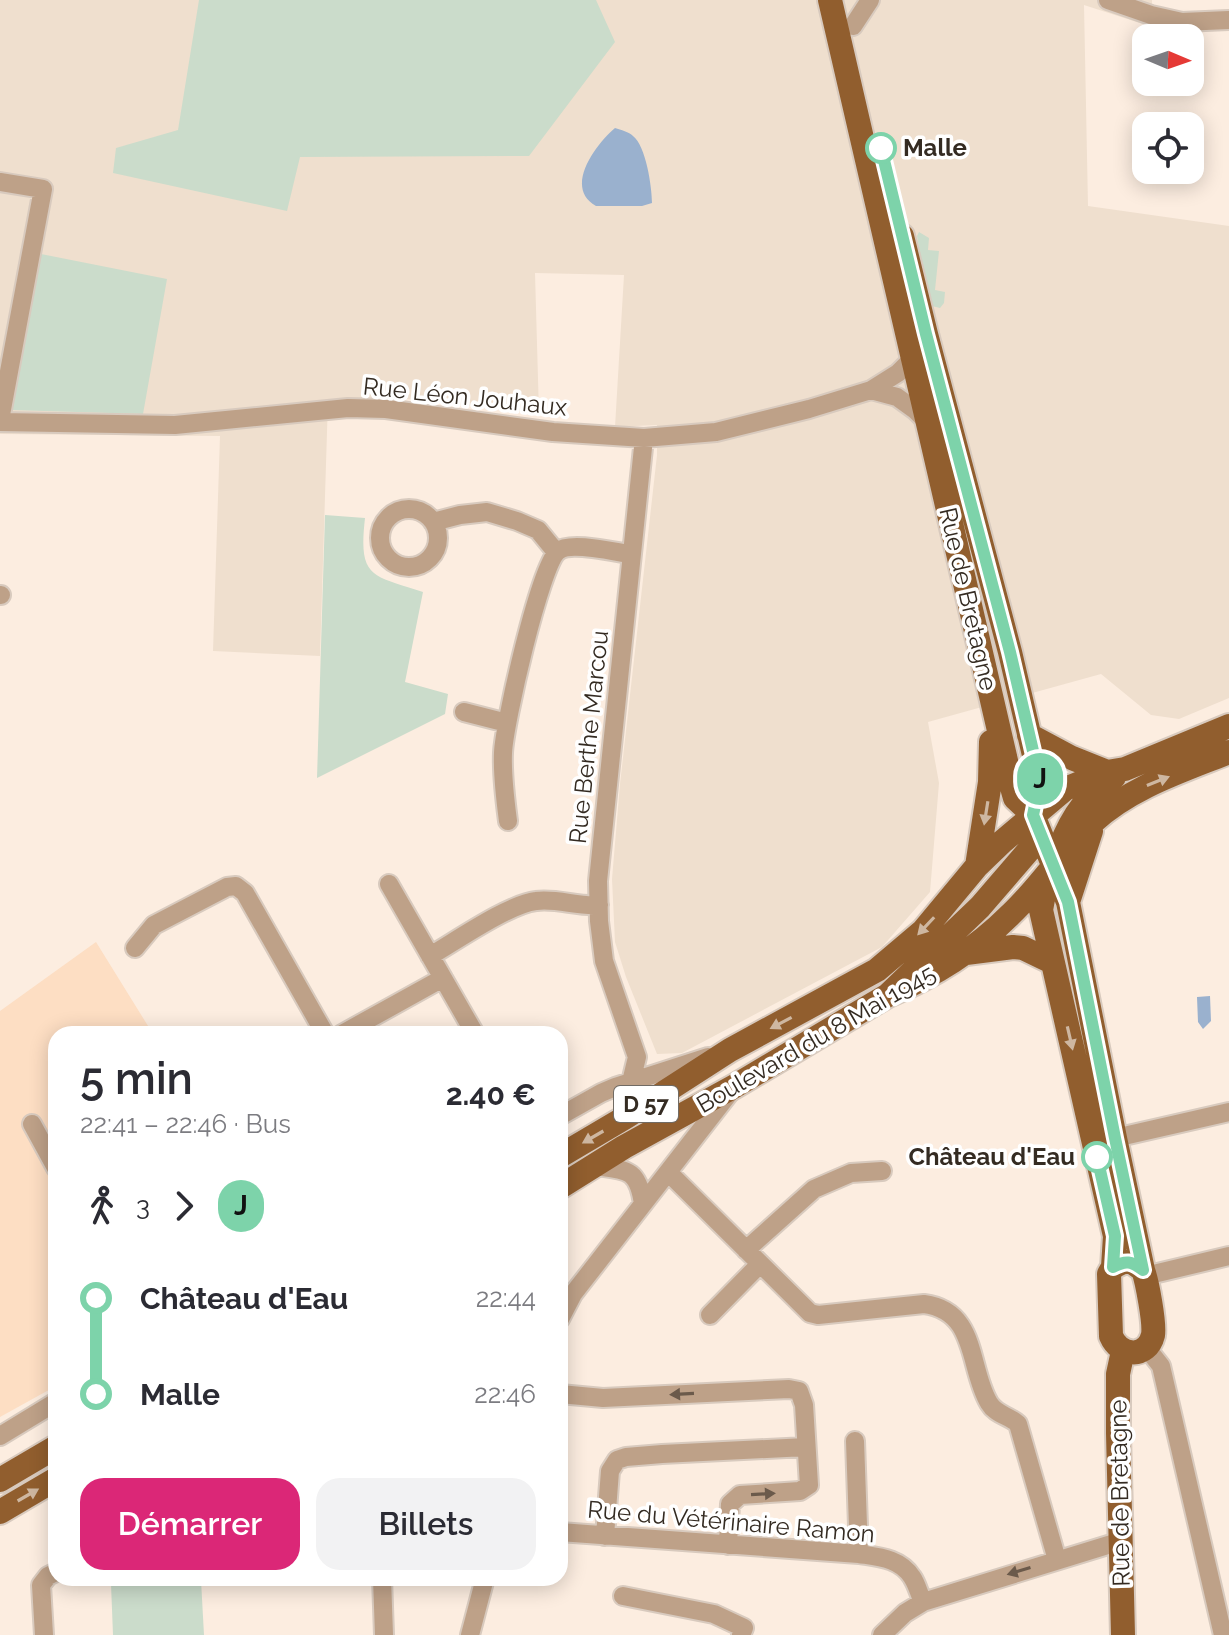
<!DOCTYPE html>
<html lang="fr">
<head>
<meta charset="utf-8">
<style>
	:root { --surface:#fff; --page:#f2f2f3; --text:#2b2b33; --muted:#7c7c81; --accent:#db2777 }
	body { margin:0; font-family:Raleway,sans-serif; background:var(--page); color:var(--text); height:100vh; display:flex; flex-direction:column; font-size:30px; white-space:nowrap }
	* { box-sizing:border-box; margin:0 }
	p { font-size:26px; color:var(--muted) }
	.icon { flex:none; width:44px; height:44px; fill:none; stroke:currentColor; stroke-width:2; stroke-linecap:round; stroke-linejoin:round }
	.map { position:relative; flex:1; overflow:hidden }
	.sheet { position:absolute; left:48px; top:1026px; width:520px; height:560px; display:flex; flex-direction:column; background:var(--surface); border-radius:24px; box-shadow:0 4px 20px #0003 }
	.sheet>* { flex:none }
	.badge { padding:0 16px; border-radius:26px; font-size:28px; line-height:52px }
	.needle { width:52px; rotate:92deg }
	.buttons { position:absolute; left:1132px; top:24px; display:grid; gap:16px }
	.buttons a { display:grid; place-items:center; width:72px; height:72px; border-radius:16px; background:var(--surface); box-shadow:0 4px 20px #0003; font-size:40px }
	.map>.badge { position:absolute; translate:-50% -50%; box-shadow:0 0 0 4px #fff }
	.legs { display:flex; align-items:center; gap:12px; height:88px; padding:0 32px; font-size:26px }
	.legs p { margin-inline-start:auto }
	.overview { display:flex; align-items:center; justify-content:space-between; height:136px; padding:0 32px }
	h1 { font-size:44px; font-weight:600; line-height:60px }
	.button { display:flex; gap:16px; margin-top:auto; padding:16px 32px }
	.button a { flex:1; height:92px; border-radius:24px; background:var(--accent); color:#fff; font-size:32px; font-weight:600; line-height:92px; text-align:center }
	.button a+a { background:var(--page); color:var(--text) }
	ul { padding:0 32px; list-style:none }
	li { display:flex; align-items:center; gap:28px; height:96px; font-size:30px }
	li i { display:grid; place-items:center; width:12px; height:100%; margin:0 10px; background:currentColor }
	li i::after { content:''; width:20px; height:20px; margin:-10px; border:6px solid; border-radius:50%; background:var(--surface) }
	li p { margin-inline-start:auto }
	li:first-child i { background:linear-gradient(#0000 50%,currentColor 0) }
	li:last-child i { background:linear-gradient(currentColor 50%,#0000 0) }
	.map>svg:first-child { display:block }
	.commercial { fill:#efdfce }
	.built { fill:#fddec3 }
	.green { fill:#cbdccb }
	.water { fill:#9ab1ce }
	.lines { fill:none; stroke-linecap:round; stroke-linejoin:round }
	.minor-casing { stroke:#d8cabe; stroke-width:22 }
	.major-casing { stroke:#d8cabe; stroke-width:28 }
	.minor { stroke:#bea188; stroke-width:18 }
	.major { stroke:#915e2e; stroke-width:24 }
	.oneway { fill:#ceb7a1 }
	.oneway2 { fill:#6b5a4b }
	.line-1-casing { stroke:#fff; stroke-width:18 }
	.line-1 { stroke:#7dd3aa; stroke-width:12 }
	.stop-1-dot { fill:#fff; stroke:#7dd3aa; stroke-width:4 }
	.labels { text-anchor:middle; stroke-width:7; stroke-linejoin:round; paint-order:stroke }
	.shield { fill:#fff; stroke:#716b64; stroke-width:2 }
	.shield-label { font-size:22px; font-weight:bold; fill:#342b22 }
	.stop-label { font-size:24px; font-weight:bold; fill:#342b22; stroke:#fff; text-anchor:start }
	.street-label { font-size:24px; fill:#342b22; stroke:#fff }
</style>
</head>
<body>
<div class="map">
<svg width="1229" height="1635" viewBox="0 0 1229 1635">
	<rect width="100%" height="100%" fill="#fcede0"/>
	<path class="commercial" d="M 0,0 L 1152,0 L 1152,27 L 1084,5 L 1088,206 L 1229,226 L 1229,698 L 1179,719 L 1151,715 L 1101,674 L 928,722 L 939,783 L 930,892 L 882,947 L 682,1053 L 657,1054 L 626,977 L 615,942 L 612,879 L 620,784 L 657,455 L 657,425 L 615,427 L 624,275 L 535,273 L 539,414 L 389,397 L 328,400 L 320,656 L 213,651 L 220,436 L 0,434 Z"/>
	<path class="built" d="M 96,942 L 153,1034 L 56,1034 L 56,1386 L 0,1417 L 0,1011 Z"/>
	<path class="green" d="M 199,0 L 596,0 L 615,42 L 529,156 L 300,157 L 287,211 L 113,173 L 116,148 L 178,130 Z
		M 919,232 L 929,238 L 928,250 L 939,251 L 935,290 L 945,292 L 944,303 L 940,308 L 932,306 L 927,294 L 917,236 Z
		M 41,254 L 167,279 L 143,414 L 11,410 Z
		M 325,515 L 365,518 C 358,579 372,575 423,592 L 405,682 L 448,694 L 445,714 L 317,778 Z
		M 201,1580 L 204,1635 L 113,1635 L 111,1584 Z"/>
	<path class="water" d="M 615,128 C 621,130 629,132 633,136 C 646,146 652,187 652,203 L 642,206 L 596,206 C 563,188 596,144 615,128 Z
		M 1210,996 L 1211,1021 L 1203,1029 L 1198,1022 L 1197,997 Z"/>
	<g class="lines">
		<g class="minor-casing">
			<path id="minor" d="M 1108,0 L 1151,15 L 1182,22 L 1229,20
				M 853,26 L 870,0
				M 0,182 L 43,189 L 0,420
				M 871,390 L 897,397 L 915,410 L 929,424
				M 0,422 L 175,425 L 348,408 L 386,409 L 553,432 L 644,438 L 716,432 L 809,409 L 871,390 L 898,373 L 913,358
				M380 538a29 29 0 1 1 58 0a29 29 0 1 1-58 0Z
				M 433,522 L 460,515 L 487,512 L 517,521 L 538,530 L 556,552
				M 0,595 L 1,595
				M 464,712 L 507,723
				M 508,821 C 505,798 502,776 503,753 C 504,725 540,565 558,551 C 570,541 615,552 630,554
				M 389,884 L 475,1034
				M 135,948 L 154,925 L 227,887 L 236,886 L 245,893 L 325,1034
				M 430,956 C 456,941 509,904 536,901 C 557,898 578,907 599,905
				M 342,1034 L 443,978
				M 631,1082 L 637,1057 L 604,961 L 599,921 L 598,881 L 644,438
				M 560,1116 L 601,1093 L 615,1087 L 708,1057
				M 32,1124 L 56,1168
				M 1115,1138 L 1229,1112
				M 595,1166 C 626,1170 638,1168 643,1204
				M 668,1172 L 810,1313 L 818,1315 L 924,1304 C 978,1311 968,1368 989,1403 C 996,1415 1008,1415 1018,1424 L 1057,1560
				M 746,1250 L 814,1189 L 851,1173 L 882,1171
				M 1145,1276 L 1229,1256
				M 710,1315 L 760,1264
				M 560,1319 L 573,1294 L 731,1091
				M 1146,1347 L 1161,1366 L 1223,1635
				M 560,1394 L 603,1398 L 789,1389 L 799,1391 L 804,1405 L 809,1485 L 800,1491 L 740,1495 L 730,1504 L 728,1545
				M 0,1436 L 56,1402
				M 855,1441 L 859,1554
				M 560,1532 L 859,1554 C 878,1557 900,1558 912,1577 C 917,1584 919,1594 923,1602
				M 605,1536 L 610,1471 L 617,1460 L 626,1457 L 662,1454 L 806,1447
				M 382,1578 L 384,1635
				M 623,1596 L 714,1614 L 744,1628 L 741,1635
				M 44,1635 L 41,1585 L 48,1576 L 56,1572
				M 470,1635 L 485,1578
				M 882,1635 L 905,1613 L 923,1602 L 1121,1541"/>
		</g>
		<g class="major-casing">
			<path id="major" d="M 830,0 L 1013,791 L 1015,798 L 1033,815 L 1068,902 L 1115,1138 L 1143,1270
				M 1029,735 L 1072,758 L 1107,772
				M 977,866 L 990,782 L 991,742
				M 1068,902 L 1091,831
				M 966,953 L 1013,947 L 1023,948 L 1052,962
				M 888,995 L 980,907 L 1030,849 L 1033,815 L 1040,781 L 1010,652 L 926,334 L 902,236
				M 560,1156 L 626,1117 L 730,1050 L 877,970 L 923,931 L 977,866 L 1002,842 L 1065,789 L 1107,772 L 1125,769 L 1229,726
				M 560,1187 L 624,1147 L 735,1086 L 888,995 C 934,976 976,949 1011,914 C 1041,886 1063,850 1093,822 C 1131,787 1182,771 1229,752
				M 1123,1262 L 1132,1262 L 1143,1270 C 1147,1281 1155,1323 1153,1335 C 1147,1359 1120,1357 1111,1336 L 1109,1274 L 1113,1267 Z
				M 1113,1267 L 1115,1236 L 1041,910 L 1043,899 C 1055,864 1063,825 1090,797 C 1097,789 1106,783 1114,777
				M 0,1480 L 56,1447
				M 0,1512 L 56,1479
				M 1123,1635 L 1118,1433 L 1118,1374 L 1123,1351"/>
		</g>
		<use href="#minor" class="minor"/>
		<use href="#major" class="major"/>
	</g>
	<defs><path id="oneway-solid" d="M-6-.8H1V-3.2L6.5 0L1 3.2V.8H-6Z" transform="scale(2)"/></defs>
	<g class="oneway">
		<use href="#oneway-solid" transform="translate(1158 781) rotate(-22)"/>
		<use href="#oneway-solid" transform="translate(986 813) rotate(99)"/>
		<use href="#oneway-solid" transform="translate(926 926) rotate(133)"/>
		<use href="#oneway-solid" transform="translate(781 1023) rotate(152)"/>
		<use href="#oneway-solid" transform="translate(1070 1038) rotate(77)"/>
		<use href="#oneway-solid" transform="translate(593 1137) rotate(150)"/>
		<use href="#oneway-solid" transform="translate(28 1495) rotate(-30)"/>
	</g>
	<g class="oneway2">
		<use href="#oneway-solid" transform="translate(682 1394) rotate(177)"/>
		<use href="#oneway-solid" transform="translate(763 1494) rotate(-3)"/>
		<use href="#oneway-solid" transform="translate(1019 1571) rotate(163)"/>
	</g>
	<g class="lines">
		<g class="line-1-casing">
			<path id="line-1" d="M 881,148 L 926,334 L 1010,652 L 1040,781 L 1033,815 L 1068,902 L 1115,1138 L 1143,1270 C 1131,1261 1126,1260 1113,1267 L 1115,1236 L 1097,1157"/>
		</g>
		<use href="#line-1" class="line-1"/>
	</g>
	<g class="stop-1-dot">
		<circle cx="881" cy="148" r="14"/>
		<circle cx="1097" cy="1157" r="14"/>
	</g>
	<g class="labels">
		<rect class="shield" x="614" y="1086" width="64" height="36" rx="6"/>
		<g class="shield-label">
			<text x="646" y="1112">D 57</text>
		</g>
		<g class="stop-label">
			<text x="903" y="156">Malle</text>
			<text x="1075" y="1165" text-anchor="end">Château d'Eau</text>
		</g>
		<g class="street-label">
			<text transform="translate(465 397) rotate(6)" y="8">Rue Léon Jouhaux</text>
			<text transform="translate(968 599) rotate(77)" y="8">Rue de Bretagne</text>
			<text transform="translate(589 737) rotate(-84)" y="8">Rue Berthe Marcou</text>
			<text transform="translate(816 1039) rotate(-30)" y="8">Boulevard du 8 Mai 1945</text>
			<text transform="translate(1120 1493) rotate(-91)" y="8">Rue de Bretagne</text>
			<text transform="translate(731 1522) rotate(5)" y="8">Rue du Vétérinaire Ramon</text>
		</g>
	</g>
</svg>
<div class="buttons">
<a><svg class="needle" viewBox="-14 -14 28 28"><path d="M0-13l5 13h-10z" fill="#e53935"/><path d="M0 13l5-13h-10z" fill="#7c7c81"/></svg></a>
<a><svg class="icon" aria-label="locate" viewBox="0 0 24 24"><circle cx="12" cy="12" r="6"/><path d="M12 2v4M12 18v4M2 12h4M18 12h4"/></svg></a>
</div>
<b class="badge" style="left:1040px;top:779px;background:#7dd3aa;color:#111">J</b>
<section class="sheet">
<div class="overview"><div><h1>5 min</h1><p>22:41 – 22:46 · Bus</p></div><b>2.40 €</b></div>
<div class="legs"><svg class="icon" aria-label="walk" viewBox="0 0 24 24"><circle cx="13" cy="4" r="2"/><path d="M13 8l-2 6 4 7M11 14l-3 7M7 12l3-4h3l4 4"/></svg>3<svg class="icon" aria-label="forward" viewBox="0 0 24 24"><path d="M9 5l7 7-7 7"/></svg><b class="badge" style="background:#7dd3aa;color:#111">J</b></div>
<ul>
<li><i style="color:#7dd3aa"></i><b>Château d'Eau</b><p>22:44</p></li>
<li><i style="color:#7dd3aa"></i><b>Malle</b><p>22:46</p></li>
</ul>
<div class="button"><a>Démarrer</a><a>Billets</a></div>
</section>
</div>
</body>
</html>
